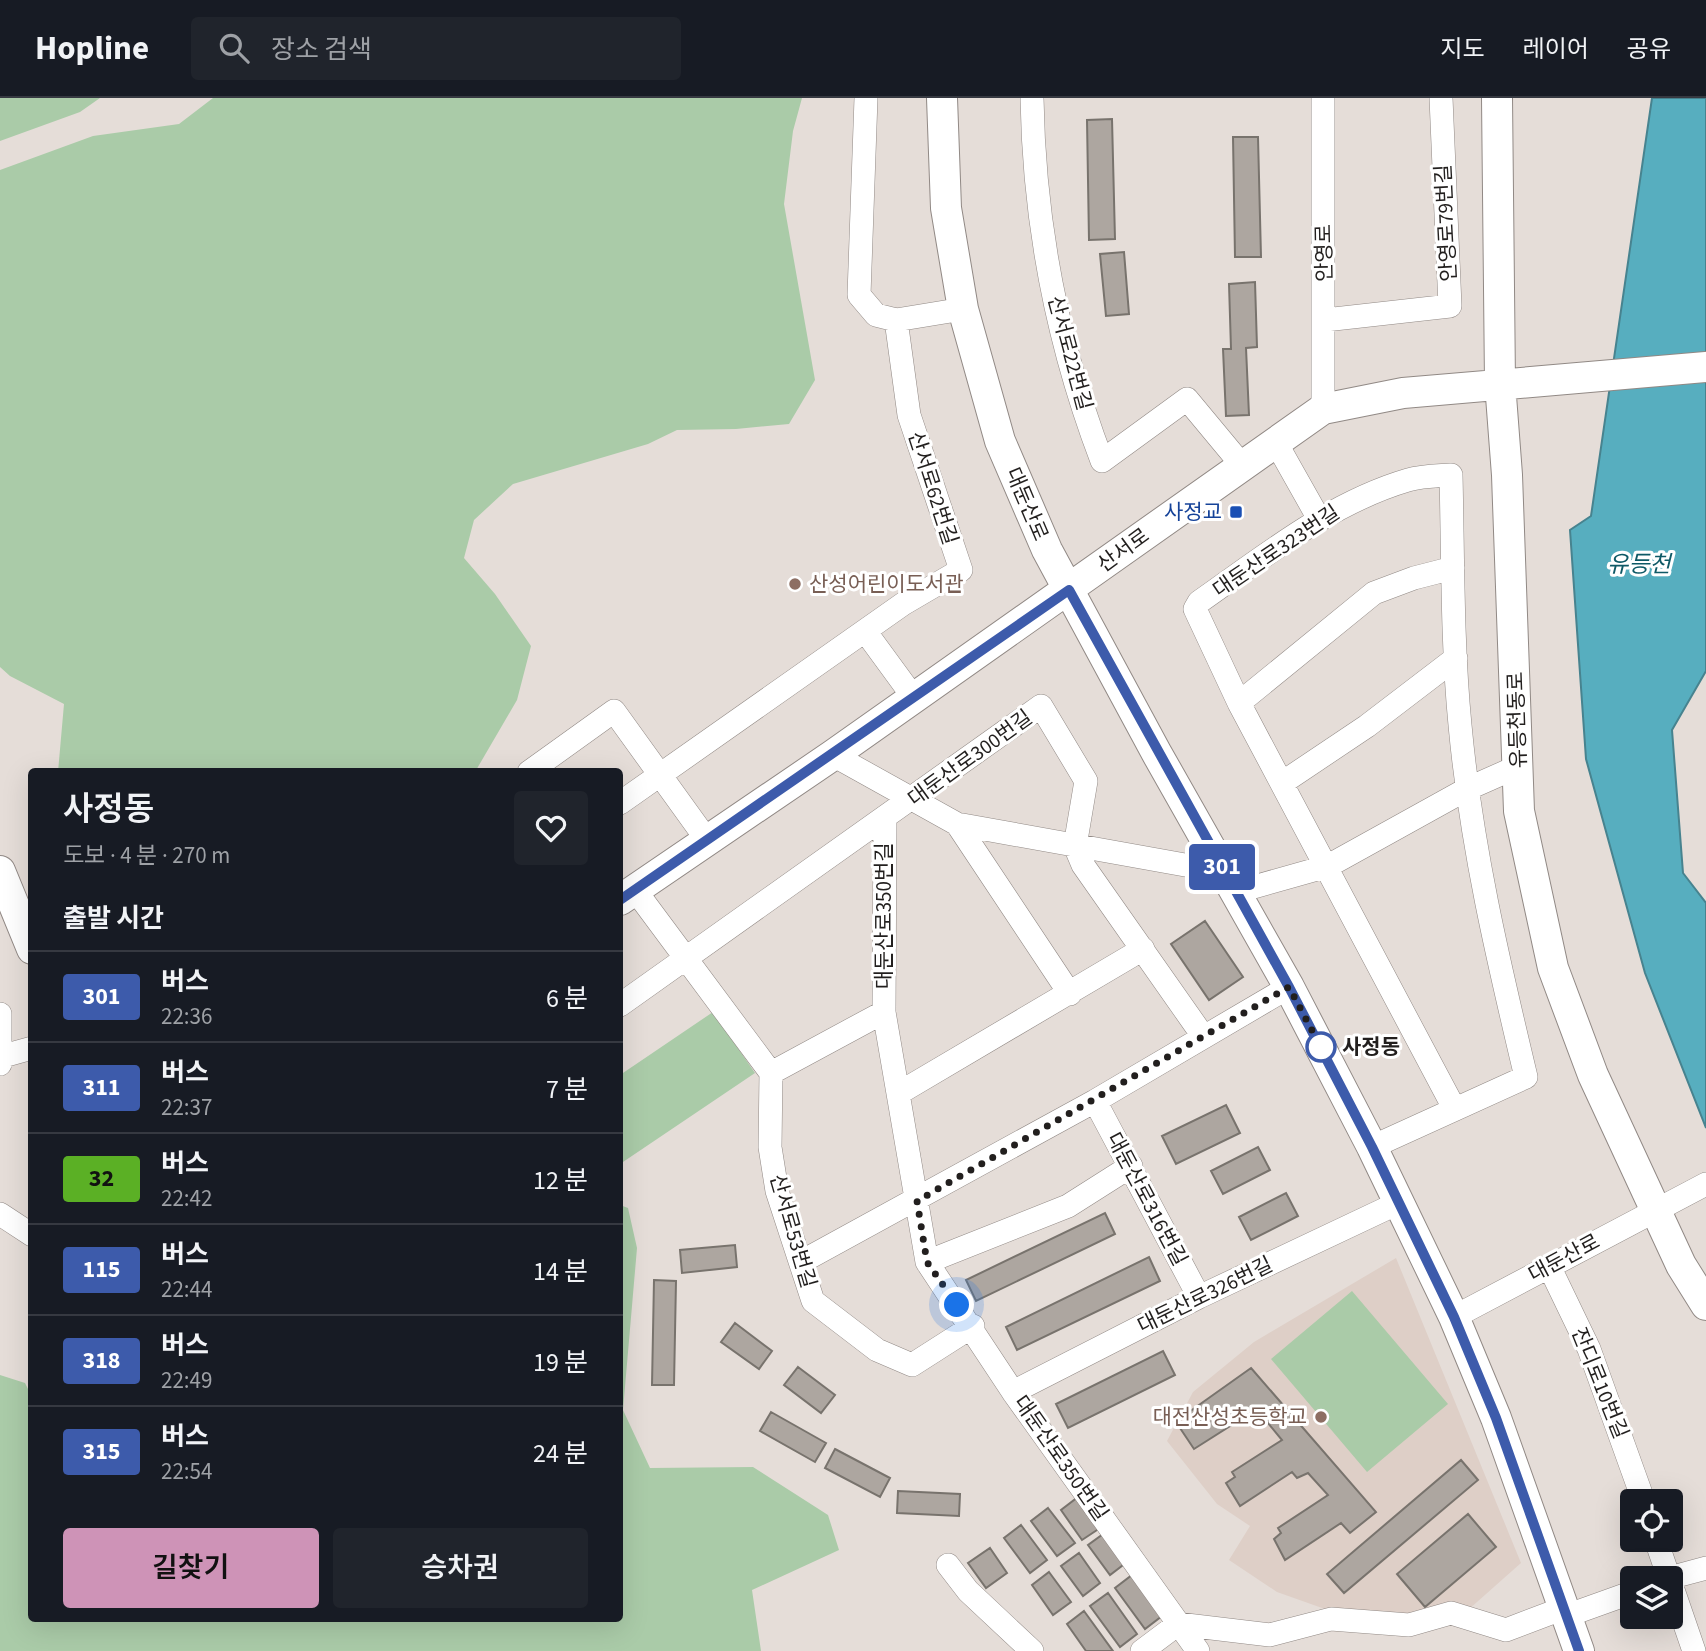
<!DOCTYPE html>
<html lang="ko">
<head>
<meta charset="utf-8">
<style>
	:root { --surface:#171b24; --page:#20242c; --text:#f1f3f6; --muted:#9ea1a6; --line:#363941; --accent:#ce93b7 }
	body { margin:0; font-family:"Source Sans 3","Noto Sans KR",sans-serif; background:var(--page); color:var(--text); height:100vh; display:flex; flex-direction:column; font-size:26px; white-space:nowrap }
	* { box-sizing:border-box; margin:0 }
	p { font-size:23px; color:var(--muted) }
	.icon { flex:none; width:38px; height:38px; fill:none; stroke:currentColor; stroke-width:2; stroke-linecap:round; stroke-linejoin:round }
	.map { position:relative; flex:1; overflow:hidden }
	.side { position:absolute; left:28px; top:670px; width:595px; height:854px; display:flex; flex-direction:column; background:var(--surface); border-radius:7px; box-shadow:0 7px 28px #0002 }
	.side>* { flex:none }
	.badge { padding:0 14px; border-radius:5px; font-size:24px; line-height:46px }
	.fabs { position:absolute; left:1620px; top:1391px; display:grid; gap:14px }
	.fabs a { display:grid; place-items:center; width:63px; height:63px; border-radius:7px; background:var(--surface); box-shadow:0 7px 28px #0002; font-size:35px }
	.you { position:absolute; width:35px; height:35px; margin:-18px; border:5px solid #fff; border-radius:50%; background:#1a73e8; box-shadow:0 0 0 10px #1a73e833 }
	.map>.badge { position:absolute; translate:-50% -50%; box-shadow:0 0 0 4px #fff }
	h2 { padding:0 35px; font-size:26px; line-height:63px }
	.round { display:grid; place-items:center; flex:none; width:74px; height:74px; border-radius:7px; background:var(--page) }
	.overview { display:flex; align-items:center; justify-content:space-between; height:119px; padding:0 35px }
	h1 { font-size:33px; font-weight:600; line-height:52px }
	.primary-button { display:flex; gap:14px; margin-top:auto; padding:14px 35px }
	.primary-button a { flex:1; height:80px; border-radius:7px; background:var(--accent); color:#111; font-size:28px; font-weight:600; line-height:80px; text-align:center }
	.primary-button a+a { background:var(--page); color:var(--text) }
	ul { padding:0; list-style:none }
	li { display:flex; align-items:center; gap:21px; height:91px; padding:0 35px; border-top:2px solid var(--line) }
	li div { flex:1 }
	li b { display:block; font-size:26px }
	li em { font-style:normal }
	li .badge { min-width:77px; font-weight:700; text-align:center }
	header { display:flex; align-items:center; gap:42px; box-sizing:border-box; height:98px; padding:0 35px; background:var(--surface); border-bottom:2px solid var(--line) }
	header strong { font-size:33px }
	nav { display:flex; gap:38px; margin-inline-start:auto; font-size:24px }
	.search { width:490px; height:63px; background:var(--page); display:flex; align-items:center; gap:18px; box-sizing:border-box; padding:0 24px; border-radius:7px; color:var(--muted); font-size:26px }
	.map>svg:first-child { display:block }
	.built { fill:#decfc7 }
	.green { fill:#aacba8 }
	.water { fill:#57aebf; stroke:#47838f; stroke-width:2 }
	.building { fill:#ada6a0; stroke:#78736d; stroke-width:2 }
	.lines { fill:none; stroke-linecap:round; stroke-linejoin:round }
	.minor-casing { stroke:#918985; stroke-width:24 }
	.major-casing { stroke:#918985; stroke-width:32 }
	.minor { stroke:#fff; stroke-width:23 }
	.major { stroke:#fff; stroke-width:30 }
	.line-casing { stroke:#fff; stroke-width:16 }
	.line { stroke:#3d5bab; stroke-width:10 }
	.walk { stroke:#221f1e; stroke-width:7; stroke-dasharray:0 12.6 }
	.transit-dot { fill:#1a4fb4; stroke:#fff; stroke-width:2.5 }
	.education-dot { fill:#8d6e63; stroke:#fff; stroke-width:2.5 }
	.stop-dot { fill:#fff; stroke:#3d5bab; stroke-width:3.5 }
	.labels { text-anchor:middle; stroke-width:6; stroke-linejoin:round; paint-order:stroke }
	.street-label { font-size:21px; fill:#221f1e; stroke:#fff }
	.transit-label { font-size:21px; fill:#164399; stroke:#fff; text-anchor:end }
	.education-label { font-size:21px; fill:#785e54; stroke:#fff; text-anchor:start }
	.stop-label { font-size:21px; font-weight:bold; fill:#221f1e; stroke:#fff; text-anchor:start }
	.water-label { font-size:23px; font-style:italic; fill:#0e5966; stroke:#fff }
</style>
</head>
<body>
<header>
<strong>Hopline</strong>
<div class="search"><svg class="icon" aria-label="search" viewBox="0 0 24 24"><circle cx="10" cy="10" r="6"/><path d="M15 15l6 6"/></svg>장소 검색</div>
<nav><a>지도</a><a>레이어</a><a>공유</a></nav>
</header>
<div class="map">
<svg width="1706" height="1553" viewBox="0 0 1706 1553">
	<rect width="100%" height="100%" fill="#e5ddd8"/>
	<path class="built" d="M 1396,1160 L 1521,1465 L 1468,1512 L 1409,1522 L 1339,1516 L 1277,1494 L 1229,1462 L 1250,1428 L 1217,1406 L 1167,1343 L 1193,1294 L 1254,1244 Z"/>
	<path class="green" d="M 0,0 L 100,0 L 80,14 L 0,43 Z
		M 213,0 L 802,0 L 793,33 L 784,106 L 815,282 L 789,326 L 736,331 L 677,332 L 648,346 L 513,386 L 474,422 L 464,460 L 495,496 L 531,548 L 517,602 L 475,674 L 58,674 L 64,606 L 10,578 L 0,569 L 0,72 L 93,38 L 179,26 Z
		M 713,914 L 755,975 L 620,1066 L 620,977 Z
		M 620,1107 L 628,1110 L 637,1150 L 623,1312 L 650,1370 L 753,1369 L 828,1417 L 839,1452 L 752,1492 L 761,1553 L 0,1553 L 0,1277 L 25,1285 L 31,1297 L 32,1521 L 620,1521 Z
		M 1352,1193 L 1448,1306 L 1367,1374 L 1271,1261 Z"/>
	<path class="water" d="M 1652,0 L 1706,0 L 1706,573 L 1672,632 L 1683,775 L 1706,805 L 1706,1030 L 1645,875 L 1586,661 L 1570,432 L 1591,418 Z"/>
	<path class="building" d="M 1112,21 L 1115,141 L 1089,142 L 1087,22 Z
		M 1233,39 L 1258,39 L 1261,159 L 1235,159 Z
		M 1124,154 L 1129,216 L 1106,218 L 1100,156 Z
		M 1255,184 L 1257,249 L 1246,250 L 1249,317 L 1226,318 L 1223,251 L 1231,251 L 1229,186 Z
		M 1205,823 L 1243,879 L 1209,902 L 1171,846 Z
		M 1226,1007 L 1240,1035 L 1176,1066 L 1162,1038 Z
		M 1258,1049 L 1270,1072 L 1223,1096 L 1211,1073 Z
		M 1286,1095 L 1298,1118 L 1251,1142 L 1239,1119 Z
		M 1105,1115 L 1115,1136 L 976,1203 L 966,1182 Z
		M 735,1147 L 737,1169 L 682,1175 L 680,1152 Z
		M 1149,1159 L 1160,1183 L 1017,1252 L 1006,1229 Z
		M 654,1182 L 676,1183 L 674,1287 L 652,1287 Z
		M 735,1225 L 772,1253 L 759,1271 L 721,1244 Z
		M 1163,1253 L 1175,1277 L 1068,1330 L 1056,1306 Z
		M 798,1269 L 835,1297 L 821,1315 L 784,1287 Z
		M 1251,1270 L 1376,1414 L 1350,1435 L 1341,1425 L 1285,1462 L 1274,1441 L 1281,1435 L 1278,1430 L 1328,1397 L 1308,1375 L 1297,1380 L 1292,1374 L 1240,1408 L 1226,1385 L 1235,1379 L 1232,1374 L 1282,1342 L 1263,1319 L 1252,1324 L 1243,1320 L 1194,1351 L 1180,1330 L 1188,1324 L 1182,1319 Z
		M 771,1314 L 826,1345 L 815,1364 L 760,1333 Z
		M 835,1351 L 890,1380 L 880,1399 L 825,1370 Z
		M 1461,1362 L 1478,1382 L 1344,1495 L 1327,1476 Z
		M 898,1393 L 960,1396 L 959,1418 L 897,1415 Z
		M 1078,1399 L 1100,1430 L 1082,1442 L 1061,1412 Z
		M 1048,1410 L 1075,1445 L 1057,1458 L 1031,1423 Z
		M 1468,1416 L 1496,1449 L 1425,1509 L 1397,1476 Z
		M 1021,1427 L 1047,1462 L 1030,1475 L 1004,1440 Z
		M 1106,1434 L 1127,1464 L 1110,1477 L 1088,1447 Z
		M 990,1450 L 1007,1475 L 986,1490 L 968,1465 Z
		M 1079,1455 L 1100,1485 L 1083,1498 L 1061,1468 Z
		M 1049,1474 L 1071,1504 L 1053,1517 L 1032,1487 Z
		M 1132,1477 L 1162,1518 L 1145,1531 L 1115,1490 Z
		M 1108,1495 L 1137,1536 L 1120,1549 L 1090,1508 Z
		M 1084,1513 L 1113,1553 L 1086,1553 L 1067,1526 Z"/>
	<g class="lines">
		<g class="minor-casing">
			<path id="minor" d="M 866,0 L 859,197 L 876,217 L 896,222 L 963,211
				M 1032,0 C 1034,126 1057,245 1102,363 L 1187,301 L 1241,366
				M 1323,0 L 1323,311
				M 1325,222 L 1450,208 L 1441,0
				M 1275,343 L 1319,421
				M 865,533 L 914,600
				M 1239,605 L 1374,495 L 1414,480 L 1453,470
				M 833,657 L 957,726 L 1224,774
				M 529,674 L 614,613 L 707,742
				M 1282,685 L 1367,628 L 1456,560
				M 620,705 L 903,506 L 961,472 L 909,317 L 896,222
				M 885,722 L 884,914 L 927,1164 L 1013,1294 L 1198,1553
				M 957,726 L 1070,896
				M 635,792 L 771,975 L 770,1049 L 777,1093 L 813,1203 L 877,1252 L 912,1267 L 973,1228
				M 1236,794 L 1328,768 L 1467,691 L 1519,668
				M 620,907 L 1041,608 L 1086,683 L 1075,748 L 1083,767 L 1203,938
				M 0,916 L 0,966
				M 0,959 L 32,950
				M 771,975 L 884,914
				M 899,995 L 1143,851
				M 1095,1003 L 1199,1199
				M 1372,1049 L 1526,979 C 1498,862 1471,747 1460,627 C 1452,545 1453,460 1451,377 C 1438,378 1422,378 1408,382 C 1330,405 1265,458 1199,504 L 1195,511 L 1239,605 L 1454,1010
				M 0,1116 L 32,1137
				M 801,1164 L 1095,1003 L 1289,889
				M 927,1164 L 1068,1108 L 1131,1068
				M 1549,1168 L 1589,1251 L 1644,1404
				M 1454,1219 L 1706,1086
				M 1013,1294 L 1199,1199 L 1398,1105
				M 1656,1442 L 1669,1480 L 1706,1470
				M 948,1467 L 968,1493 L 1032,1553
				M 1671,1486 L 1694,1553
				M 1566,1518 L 1633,1494
				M 1142,1553 L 1178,1526 L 1270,1537 L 1331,1521 L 1409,1527 L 1451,1515 L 1506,1532 L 1564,1510"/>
		</g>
		<g class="major-casing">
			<path id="major" d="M 942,0 L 946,110 L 963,211 L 1000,343 L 1047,452 L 1156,654 L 1289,889 L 1372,1049 L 1454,1219 L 1496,1320 L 1579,1553
				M 1497,0 L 1500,285 L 1507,377 L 1519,713 L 1553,870 L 1593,977 L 1681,1167 L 1706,1207
				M 0,773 L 32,851
				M 620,802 L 833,657 L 1323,311 L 1403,295 L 1706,269"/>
		</g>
		<use href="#minor" class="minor"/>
		<use href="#major" class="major"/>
	</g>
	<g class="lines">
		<g class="line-casing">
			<path id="line" d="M 620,802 L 1069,492 L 1289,889 L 1372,1049 L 1454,1219 L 1496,1320 L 1579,1553"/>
		</g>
		<use href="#line" class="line"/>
		<path class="walk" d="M 957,1207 L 927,1164 L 917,1103 L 1289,889 L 1325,957 L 1321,949"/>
	</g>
	<rect class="transit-dot" x="1229" y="407" width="14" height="14" rx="3.5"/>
	<g class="education-dot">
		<circle cx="795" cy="486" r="7"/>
		<circle cx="1321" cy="1319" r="7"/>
	</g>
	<circle class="stop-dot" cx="1321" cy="949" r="14"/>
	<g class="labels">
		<g class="street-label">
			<text transform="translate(1446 125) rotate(-93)" y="7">안영로79번길</text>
			<text transform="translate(1324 155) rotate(-91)" y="7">안영로</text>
			<text transform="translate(1070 255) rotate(75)" y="7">산서로22번길</text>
			<text transform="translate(933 390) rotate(72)" y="7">산서로62번길</text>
			<text transform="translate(1027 406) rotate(67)" y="7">대둔산로</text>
			<text transform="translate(1123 452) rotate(-36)" y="7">산서로</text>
			<text transform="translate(1276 453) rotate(-34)" y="7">대둔산로323번길</text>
			<text transform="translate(1517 622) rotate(-92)" y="7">유등천동로</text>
			<text transform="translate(970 660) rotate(-36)" y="7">대둔산로300번길</text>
			<text transform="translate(884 818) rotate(-90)" y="7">대둔산로350번길</text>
			<text transform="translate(1147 1101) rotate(62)" y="7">대둔산로316번길</text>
			<text transform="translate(793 1133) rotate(74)" y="7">산서로53번길</text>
			<text transform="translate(1564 1160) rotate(-28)" y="7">대둔산로</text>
			<text transform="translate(1205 1197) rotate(-26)" y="7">대둔산로326번길</text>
			<text transform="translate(1600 1285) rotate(68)" y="7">잔디로10번길</text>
			<text transform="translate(1061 1360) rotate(55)" y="7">대둔산로350번길</text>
		</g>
		<g class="transit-label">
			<text x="1222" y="421">사정교</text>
		</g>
		<g class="education-label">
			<text x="809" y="493">산성어린이도서관</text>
			<text x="1307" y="1326" text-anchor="end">대전산성초등학교</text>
		</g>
		<g class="stop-label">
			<text x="1342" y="956">사정동</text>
		</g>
		<g class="water-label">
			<text x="1639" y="474">유등천</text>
		</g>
	</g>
</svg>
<div class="fabs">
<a><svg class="icon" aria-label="locate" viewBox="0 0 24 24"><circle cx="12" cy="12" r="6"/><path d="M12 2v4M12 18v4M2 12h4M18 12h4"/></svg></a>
<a><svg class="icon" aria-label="layers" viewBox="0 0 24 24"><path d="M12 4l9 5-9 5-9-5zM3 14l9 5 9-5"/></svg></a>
</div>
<div class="you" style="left:957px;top:1207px"></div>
<b class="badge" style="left:1222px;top:769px;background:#3d5bab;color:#fff">301</b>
<section class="side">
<div class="overview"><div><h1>사정동</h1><p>도보 · 4 분 · 270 m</p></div><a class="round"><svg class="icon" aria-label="heart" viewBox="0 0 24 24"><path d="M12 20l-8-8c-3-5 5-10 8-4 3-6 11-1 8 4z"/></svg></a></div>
<h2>출발 시간</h2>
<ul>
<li><span class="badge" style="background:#3d5bab;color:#fff">301</span><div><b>버스</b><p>22:36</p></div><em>6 분</em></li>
<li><span class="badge" style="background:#3d5bab;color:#fff">311</span><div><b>버스</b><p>22:37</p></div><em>7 분</em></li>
<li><span class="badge" style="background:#5bb025;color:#111">32</span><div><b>버스</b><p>22:42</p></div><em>12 분</em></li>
<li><span class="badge" style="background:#3d5bab;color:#fff">115</span><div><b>버스</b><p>22:44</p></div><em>14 분</em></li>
<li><span class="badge" style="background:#3d5bab;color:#fff">318</span><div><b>버스</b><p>22:49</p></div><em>19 분</em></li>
<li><span class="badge" style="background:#3d5bab;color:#fff">315</span><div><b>버스</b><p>22:54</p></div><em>24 분</em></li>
</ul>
<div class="primary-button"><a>길찾기</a><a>승차권</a></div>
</section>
</div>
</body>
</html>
